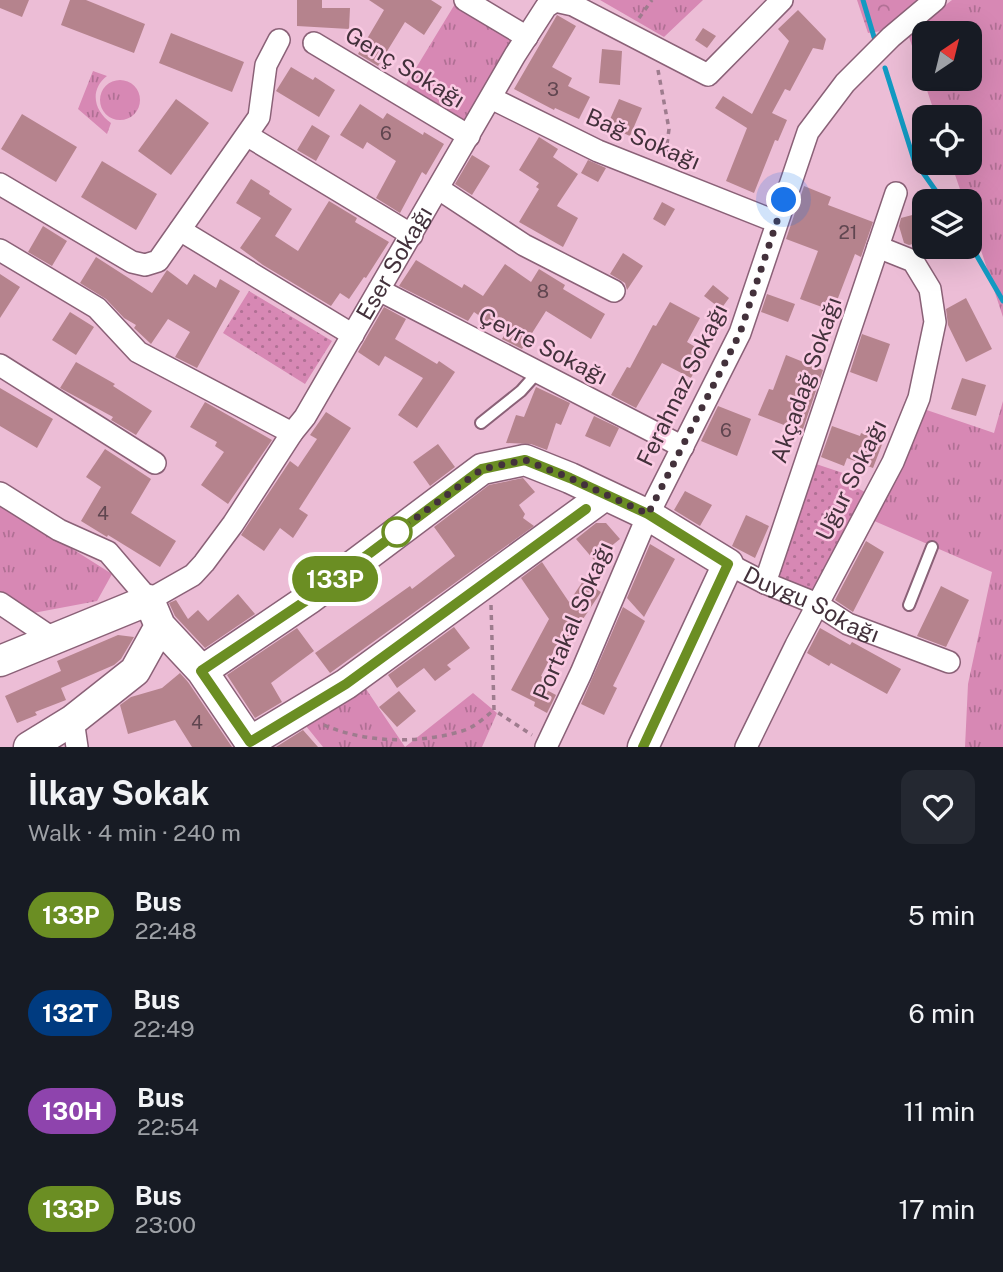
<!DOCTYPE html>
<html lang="en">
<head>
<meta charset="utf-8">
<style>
	:root { --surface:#171b24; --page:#242831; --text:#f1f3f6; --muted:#9ea1a6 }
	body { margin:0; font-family:"Public Sans",sans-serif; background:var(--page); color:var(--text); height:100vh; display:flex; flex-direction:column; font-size:26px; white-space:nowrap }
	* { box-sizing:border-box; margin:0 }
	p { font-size:23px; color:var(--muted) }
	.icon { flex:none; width:38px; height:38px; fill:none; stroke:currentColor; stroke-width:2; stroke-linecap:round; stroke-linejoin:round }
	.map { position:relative; height:747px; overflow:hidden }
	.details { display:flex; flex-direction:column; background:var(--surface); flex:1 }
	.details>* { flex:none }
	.badge { padding:0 14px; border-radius:23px; font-size:24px; line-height:46px }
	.needle { width:46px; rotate:35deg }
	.buttons { position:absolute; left:912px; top:21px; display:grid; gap:14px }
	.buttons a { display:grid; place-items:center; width:70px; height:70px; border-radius:14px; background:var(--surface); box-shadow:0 7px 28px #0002; font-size:35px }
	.you { position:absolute; width:35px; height:35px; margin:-18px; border:5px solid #fff; border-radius:50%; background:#1a73e8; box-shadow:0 0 0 10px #1a73e833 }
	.map>.badge { position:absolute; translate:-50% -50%; box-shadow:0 0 0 4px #fff }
	.round { display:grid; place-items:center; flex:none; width:74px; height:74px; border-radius:14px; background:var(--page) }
	.head { display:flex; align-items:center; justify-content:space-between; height:119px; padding:0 28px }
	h1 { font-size:33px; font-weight:700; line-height:52px }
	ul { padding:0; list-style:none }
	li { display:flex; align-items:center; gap:21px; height:98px; padding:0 28px }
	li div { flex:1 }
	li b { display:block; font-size:26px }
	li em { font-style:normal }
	li .badge { min-width:77px; font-weight:700; text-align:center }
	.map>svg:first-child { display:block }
	.grass { fill:url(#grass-tufts); fill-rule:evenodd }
	.forest { fill:url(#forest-crowns) }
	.garden { fill:url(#garden-dots) }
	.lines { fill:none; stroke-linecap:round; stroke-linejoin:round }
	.stream { stroke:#129ac2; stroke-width:5 }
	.building { fill:#b5838d }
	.lane-casing { stroke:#8a6177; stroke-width:14 }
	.street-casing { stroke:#8a6177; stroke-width:24 }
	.secondary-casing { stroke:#8a6177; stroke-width:33 }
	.path { stroke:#9e7c8e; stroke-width:3.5; stroke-dasharray:5 5; stroke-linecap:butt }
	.lane { stroke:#fff; stroke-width:10 }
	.street { stroke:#fff; stroke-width:21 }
	.secondary { stroke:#fff; stroke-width:30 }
	.line-casing { stroke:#fff; stroke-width:16 }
	.line { stroke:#6b8e23; stroke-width:10 }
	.walk { stroke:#43313b; stroke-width:7; stroke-dasharray:0 12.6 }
	.stop-dot { fill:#fff; stroke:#6b8e23; stroke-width:3.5 }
	.labels { text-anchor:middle; stroke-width:5; stroke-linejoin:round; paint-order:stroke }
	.number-label { font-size:19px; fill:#604650 }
	.street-label { font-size:23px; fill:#43313b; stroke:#facae3 }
</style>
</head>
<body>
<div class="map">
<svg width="1003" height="747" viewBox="0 0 1003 747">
	<defs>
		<pattern id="grass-tufts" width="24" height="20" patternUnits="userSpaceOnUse" patternTransform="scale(1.75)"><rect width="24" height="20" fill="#d788b4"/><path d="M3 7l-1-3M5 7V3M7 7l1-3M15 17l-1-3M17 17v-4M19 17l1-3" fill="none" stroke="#b07094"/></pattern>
		<pattern id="forest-crowns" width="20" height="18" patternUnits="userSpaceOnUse" patternTransform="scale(1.75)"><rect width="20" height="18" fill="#d788b4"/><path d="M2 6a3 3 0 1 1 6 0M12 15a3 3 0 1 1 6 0" fill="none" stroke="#b07094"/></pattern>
		<pattern id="garden-dots" width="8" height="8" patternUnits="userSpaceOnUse" patternTransform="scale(1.75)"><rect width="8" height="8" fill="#d788b4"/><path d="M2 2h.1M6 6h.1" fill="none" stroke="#b07094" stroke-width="1.8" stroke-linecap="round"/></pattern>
	</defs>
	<rect width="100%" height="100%" fill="#ecbdd6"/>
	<path class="grass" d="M 600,0 L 703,0 L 664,37 Z
		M 952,0 L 1003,0 L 1003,317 L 970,217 L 970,201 L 964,201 L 951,163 L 970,163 L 970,117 L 936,117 L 908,34 ZM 924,33 L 970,33 L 970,79 L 924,79 Z
		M 455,4 L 516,41 L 466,123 L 405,86 Z
		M 93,71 L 107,76 C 89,90 94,111 111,123 L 107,134 L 78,109 Z
		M100 100a20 20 0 1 1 40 0a20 20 0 1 1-40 0Z
		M 1003,401 L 1003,747 L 965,747 L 968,684 L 992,572 L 872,520 L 915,406 L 994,433 Z
		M 0,503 L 112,574 L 97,601 L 28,614 L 0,595 Z
		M 362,683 L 405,747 L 473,693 L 497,713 L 482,747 L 323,747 L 306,726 Z"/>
	<path class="forest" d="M 857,0 L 922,0 L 882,31 L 868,33 Z"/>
	<path class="garden" d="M 249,291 L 332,341 L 305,384 L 223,333 Z
		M 816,464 L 843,473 L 841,480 L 869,494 L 815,595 L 776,577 Z"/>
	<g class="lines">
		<path class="stream" d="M 863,0 L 874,37
			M 885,68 L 914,160 L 943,201
			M 970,244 L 1003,301"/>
	</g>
	<path class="building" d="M 0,0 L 29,0 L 22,17 L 0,8 Z
		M 70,0 L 86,0 L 145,24 L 134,53 L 61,25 Z
		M 297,0 L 322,0 L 322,8 L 350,8 L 349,29 L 297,26 Z
		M 369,0 L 431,0 L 442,7 L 424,35 L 405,22 L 378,66 L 358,54 L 384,10 Z
		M 798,10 L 826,39 L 823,50 L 813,48 L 790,91 L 785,89 L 772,113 L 787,120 L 778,141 L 775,140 L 754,193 L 726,181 L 747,128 L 715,108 L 723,96 L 752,114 L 789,41 L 778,29 Z
		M 557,15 L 576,26 L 552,67 L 572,78 L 568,86 L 590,97 L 579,119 L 555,108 L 554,110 L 514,89 Z
		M 703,28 L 716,36 L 707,48 L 695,40 Z
		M 171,33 L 244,62 L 232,92 L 159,63 Z
		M 602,49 L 622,51 L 620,85 L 599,83 Z
		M 291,67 L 313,80 L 315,77 L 335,90 L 319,117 L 276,91 Z
		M 176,99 L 209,123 L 171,175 L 138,151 Z
		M 619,99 L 642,108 L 630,136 L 607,126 Z
		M 360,104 L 383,119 L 387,113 L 423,135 L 424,132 L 444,144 L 426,175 L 422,172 L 400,213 L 376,198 L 396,161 L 367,142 L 363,149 L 340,135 Z
		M 22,114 L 77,147 L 56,182 L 1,149 Z
		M 312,125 L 330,136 L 316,161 L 297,150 Z
		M 539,137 L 558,149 L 553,157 L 578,174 L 558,204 L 557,206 L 578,218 L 563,247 L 519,222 L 539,189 L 536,187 L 539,183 L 519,170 Z
		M 472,155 L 490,166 L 472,195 L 455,184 Z
		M 588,160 L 606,168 L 598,182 L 581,173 Z
		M 102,161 L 157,194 L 136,230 L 81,197 Z
		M 251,179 L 270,191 L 269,194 L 292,209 L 275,236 L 298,251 L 329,201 L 357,218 L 355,222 L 389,242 L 366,278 L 364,277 L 349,299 L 340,293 L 331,306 L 263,265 L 240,248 L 261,218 L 236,203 Z
		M 804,186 L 831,197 L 828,205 L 873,222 L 861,257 L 855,254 L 833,311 L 800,299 L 818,251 L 786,239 Z
		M 662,202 L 675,209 L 665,226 L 653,219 Z
		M 916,214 L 924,241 L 909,245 L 904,243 L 899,226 L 901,218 Z
		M 43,226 L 67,241 L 52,266 L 28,252 Z
		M 623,253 L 643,266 L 627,290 L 625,283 L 610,274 Z
		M 96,257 L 152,293 L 167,270 L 187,285 L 194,274 L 216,288 L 220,279 L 240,291 L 197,368 L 175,357 L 190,332 L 168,319 L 151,344 L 134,328 L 136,325 L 124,318 L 106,299 L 80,283 Z
		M 416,260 L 462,288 L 464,284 L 483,296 L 505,264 L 531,282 L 539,269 L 565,285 L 563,289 L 605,314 L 591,339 L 546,311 L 522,349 L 502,339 L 505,334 L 474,312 L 468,321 L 399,286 Z
		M 0,274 L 20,287 L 0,318 Z
		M 713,285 L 729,298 L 721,309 L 704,296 Z
		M 767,294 L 795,304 L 788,322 L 761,312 Z
		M 966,298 L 992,349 L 966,362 L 948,325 L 946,309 Z
		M 670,302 L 700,318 L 687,342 L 704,352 L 691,378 L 662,363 L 636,408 L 611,395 L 627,367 L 630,368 L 653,325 L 656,326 Z
		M 384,307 L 406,319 L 395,339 L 437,364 L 439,361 L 455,372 L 417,428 L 398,415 L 423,378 L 385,356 L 379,366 L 358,352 Z
		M 70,312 L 94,327 L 76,355 L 52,340 Z
		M 862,334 L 890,344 L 877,382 L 850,372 Z
		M 786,355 L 823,370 L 802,432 L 758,415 L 769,389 L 773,390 Z
		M 76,362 L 115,384 L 113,386 L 152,411 L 136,435 L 111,420 L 113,417 L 60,388 Z
		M 962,378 L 986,385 L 976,416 L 951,409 Z
		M 536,387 L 570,403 L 561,425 L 556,423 L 547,450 L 531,444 L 506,443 L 516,415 L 524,417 Z
		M 0,388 L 53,419 L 37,448 L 0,426 Z
		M 205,402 L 272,440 L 228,504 L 201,485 L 224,452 L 215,446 L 217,442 L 190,427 Z
		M 718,406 L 751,419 L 737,456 L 701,441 Z
		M 326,412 L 351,428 L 299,509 L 308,515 L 293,538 L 280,528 L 264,551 L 241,535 L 290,461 L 298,467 L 317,439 L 310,435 Z
		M 594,416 L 619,428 L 610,447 L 585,436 Z
		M 832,426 L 860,436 L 861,433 L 883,442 L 873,468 L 847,458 L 844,466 L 821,457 Z
		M 438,444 L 455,467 L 430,486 L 413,462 Z
		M 105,449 L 151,479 L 131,513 L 176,541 L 160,567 L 108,535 L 107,537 L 81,521 L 101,487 L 86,477 Z
		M 523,478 L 535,492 L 519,505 L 525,514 L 523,518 L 534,526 L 330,673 L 315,653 L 410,586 L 412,589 L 455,556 L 434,527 L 489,485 Z
		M 685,491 L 712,505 L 700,526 L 674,510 Z
		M 746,515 L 769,526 L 755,558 L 732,546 Z
		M 596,523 L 606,523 L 620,539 L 594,560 L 576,539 Z
		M 866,541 L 884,552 L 853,612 L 835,600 Z
		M 650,544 L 675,559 L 644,617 L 627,598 Z
		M 542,562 L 569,602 L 583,581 L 601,592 L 569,640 L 562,635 L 541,676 L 545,678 L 541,687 L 556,695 L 547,713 L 534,706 L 535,702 L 511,690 L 549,619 L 521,578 Z
		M 941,586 L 969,600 L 946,647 L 917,636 Z
		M 238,594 L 255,614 L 205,648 L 175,616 L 169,603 L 176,600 L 188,619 L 198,610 L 208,621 Z
		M 623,607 L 645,621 L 613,686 L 617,688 L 604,715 L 581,704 Z
		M 454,627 L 470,648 L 447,665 L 451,669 L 435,681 L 424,668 L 397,688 L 388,675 Z
		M 297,628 L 314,651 L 271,683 L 282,702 L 255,718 L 227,675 Z
		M 820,628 L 850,645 L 852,642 L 901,669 L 887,694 L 831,663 L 829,666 L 807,653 Z
		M 118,635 L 134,637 L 121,659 L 114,665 L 61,688 L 66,700 L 35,712 L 37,715 L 17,723 L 5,696 L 61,671 L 57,661 Z
		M 180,673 L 188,682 L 232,747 L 192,747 L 175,720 L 128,734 L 120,705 L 131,697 L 162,688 Z
		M 399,691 L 416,711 L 397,727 L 379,707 Z
		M 303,730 L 318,747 L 276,747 Z"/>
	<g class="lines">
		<g class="lane-casing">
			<path id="lane" d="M 481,423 L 521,391 L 537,373
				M 909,605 L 932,547"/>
		</g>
		<g class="street-casing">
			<g id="street">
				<path d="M 465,0 L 527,37"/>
				<path d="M 314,43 L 469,136"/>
				<path d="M 491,98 L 598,151 L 777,222"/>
				<path d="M 248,136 L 412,235"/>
				<path d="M 0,184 L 132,262 L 145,265 L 158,261 L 259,117 L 266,65 L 279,40"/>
				<path d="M 439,189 L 524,245 L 614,291"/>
				<path d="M 180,230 L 353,335"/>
				<path d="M 0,250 L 97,308 L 138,352 L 292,433"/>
				<path d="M 379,290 L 683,447"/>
				<path d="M 0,365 L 155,463"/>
				<path id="s1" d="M 0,493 L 59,530 L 108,552 L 149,600 L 193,575 L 204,563 L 233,524 L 292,433 L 305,417 L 515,55 L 546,7 L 555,1 L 573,5 L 708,75 L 782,0"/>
				<path id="s2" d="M 728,564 L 765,583 L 817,604 L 848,624 L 949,662"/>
				<path d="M 765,583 L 896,193"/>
				<path d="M 0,603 L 55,640"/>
				<path d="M 73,720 L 77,747"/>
				<path d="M 546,747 L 581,673 L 648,515 L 740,333 L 808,132 L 845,83 L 891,37 L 935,0"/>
				<path d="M 746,747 L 796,645 L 893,462 L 919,398 L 935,322 L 930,289 L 913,261 L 878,247"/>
			</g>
		</g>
		<g class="secondary-casing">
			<path id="secondary" d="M 0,661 L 149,600 L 160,626 L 202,671 L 250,742 L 346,684 L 605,495
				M 202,671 L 310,598 L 482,469 L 525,460 L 570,478 L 648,515 L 728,564 L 643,747
				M 29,747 L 73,720 L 135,671 L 160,626"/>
		</g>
		<path class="path" d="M 639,18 L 652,0
			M 658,70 L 669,129 L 665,159
			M 491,605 L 494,710 L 532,735
			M 324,725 C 365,743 419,744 462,731 C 474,728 485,717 494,710"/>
		<use href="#lane" class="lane"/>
		<use href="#street" class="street"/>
		<use href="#secondary" class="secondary"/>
	</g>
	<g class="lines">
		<g class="line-casing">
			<path id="line" d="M 586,509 L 346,684 L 250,742 L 201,671 L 310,598 L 482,469 L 525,460 L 570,478 L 648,514 L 728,564 L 643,747"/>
		</g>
		<use href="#line" class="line"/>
		<path class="walk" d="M 397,532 L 482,469 L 525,460 L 570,478 L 648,514 L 740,333 L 784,200"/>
	</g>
	<circle class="stop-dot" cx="397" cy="532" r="14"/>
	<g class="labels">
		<g class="number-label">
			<text x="553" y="96">3</text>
			<text x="386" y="140">6</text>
			<text x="848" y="239">21</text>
			<text x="543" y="298">8</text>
			<text x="726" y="437">6</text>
			<text x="103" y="520">4</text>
			<text x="197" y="729">4</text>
		</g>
		<g class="street-label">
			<text transform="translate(405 67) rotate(31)" y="8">Genç Sokağı</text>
			<text transform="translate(643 139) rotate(23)" y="8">Bağ Sokağı</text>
			<text dy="8" stroke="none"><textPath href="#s1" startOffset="609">Eser Sokağı</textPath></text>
			<text transform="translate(543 346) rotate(27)" y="8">Çevre Sokağı</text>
			<text transform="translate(806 380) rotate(-71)" y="8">Akçadağ Sokağı</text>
			<text transform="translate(682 385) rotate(-64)" y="8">Ferahnaz Sokağı</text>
			<text transform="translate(851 480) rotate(-64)" y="8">Uğur Sokağı</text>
			<text dy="8" stroke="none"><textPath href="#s2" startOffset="93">Duygu Sokağı</textPath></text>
			<text transform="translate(573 621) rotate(-67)" y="8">Portakal Sokağı</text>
		</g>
	</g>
</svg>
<div class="buttons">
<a><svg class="needle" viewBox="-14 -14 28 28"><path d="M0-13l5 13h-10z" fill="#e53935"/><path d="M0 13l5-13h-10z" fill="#9ea1a6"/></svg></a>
<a><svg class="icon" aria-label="locate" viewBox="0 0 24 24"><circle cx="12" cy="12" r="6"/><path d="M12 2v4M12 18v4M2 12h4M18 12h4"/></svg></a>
<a><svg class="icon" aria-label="layers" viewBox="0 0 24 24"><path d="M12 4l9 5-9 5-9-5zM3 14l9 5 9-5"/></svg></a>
</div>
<div class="you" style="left:784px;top:200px"></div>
<b class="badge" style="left:335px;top:579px;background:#6b8e23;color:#fff">133P</b>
</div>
<section class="details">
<div class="head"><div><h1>İlkay Sokak</h1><p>Walk · 4 min · 240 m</p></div><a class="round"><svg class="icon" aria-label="heart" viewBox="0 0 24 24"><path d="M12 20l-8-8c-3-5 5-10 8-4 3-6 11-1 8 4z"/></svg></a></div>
<ul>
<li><span class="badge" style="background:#6b8e23;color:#fff">133P</span><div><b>Bus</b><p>22:48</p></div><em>5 min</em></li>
<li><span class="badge" style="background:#003b80;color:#fff">132T</span><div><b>Bus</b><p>22:49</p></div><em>6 min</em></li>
<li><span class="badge" style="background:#8e44ad;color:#fff">130H</span><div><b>Bus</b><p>22:54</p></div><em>11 min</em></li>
<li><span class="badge" style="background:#6b8e23;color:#fff">133P</span><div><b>Bus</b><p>23:00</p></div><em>17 min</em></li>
</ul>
</section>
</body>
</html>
